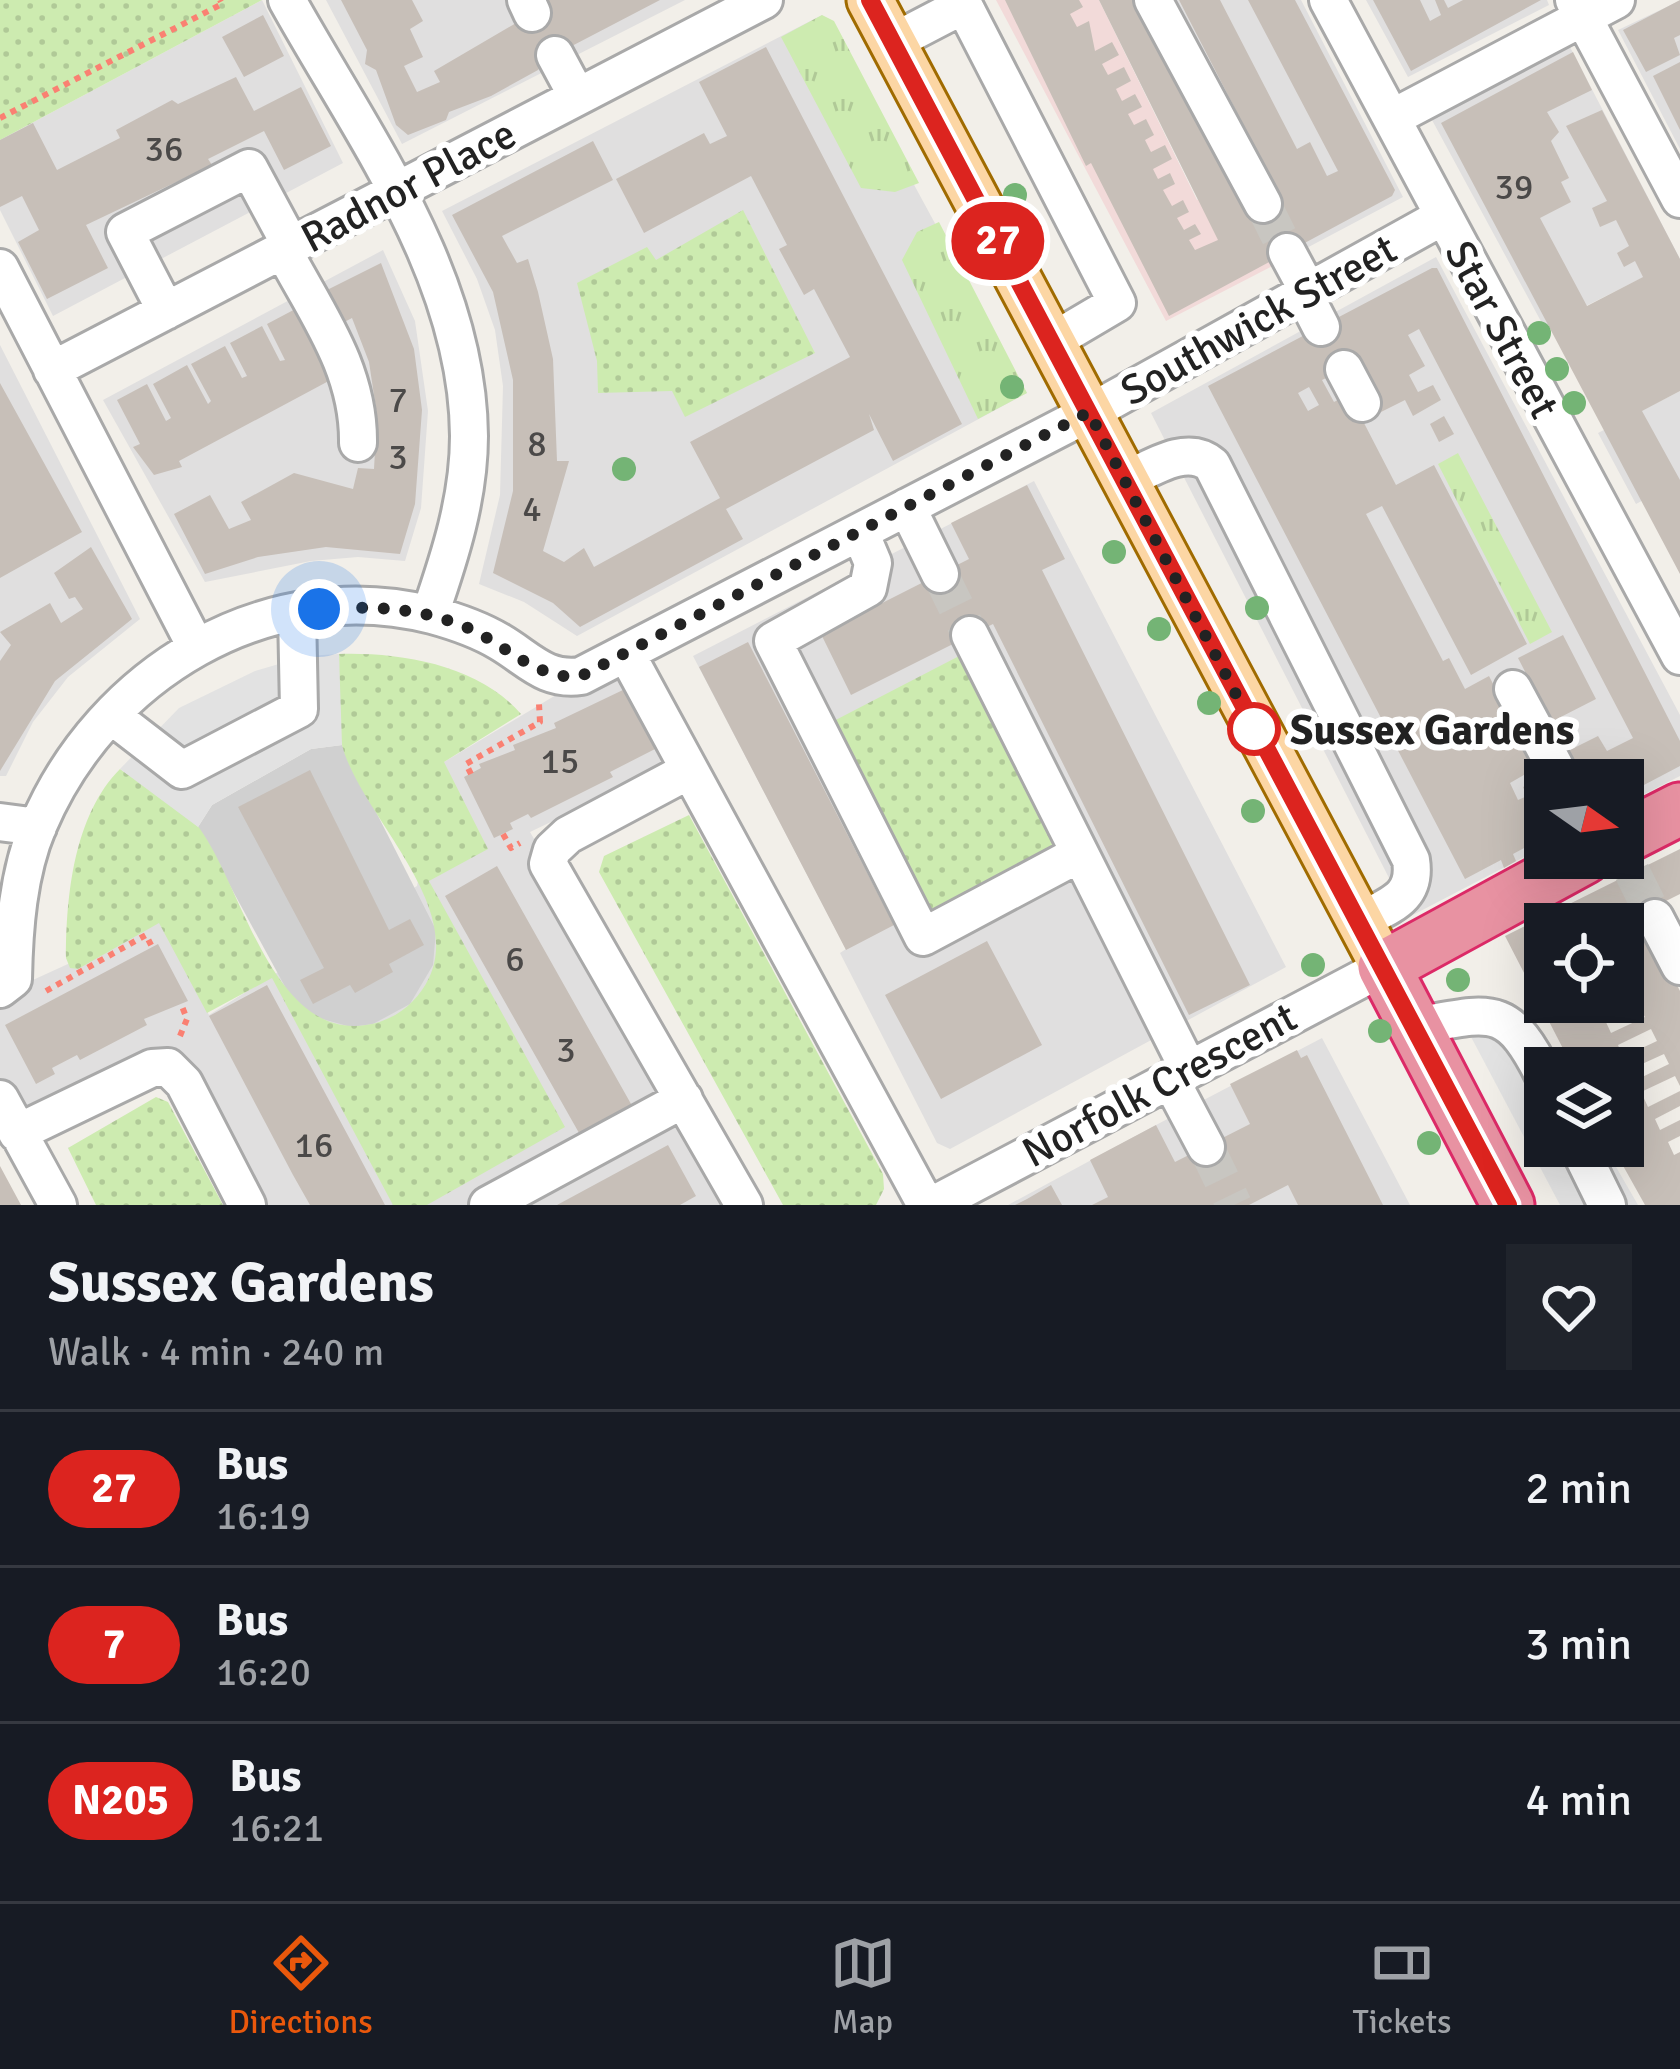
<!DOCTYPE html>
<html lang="en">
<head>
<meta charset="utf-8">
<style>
	:root { --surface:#171b24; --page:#20242c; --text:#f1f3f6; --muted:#9ea1a6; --line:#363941; --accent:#ea580c }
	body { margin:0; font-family:Signika,sans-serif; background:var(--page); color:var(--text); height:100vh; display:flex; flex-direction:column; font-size:45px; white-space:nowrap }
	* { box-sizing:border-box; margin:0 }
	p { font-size:39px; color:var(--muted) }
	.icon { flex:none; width:66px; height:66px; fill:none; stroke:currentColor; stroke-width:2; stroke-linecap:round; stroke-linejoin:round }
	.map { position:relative; height:1205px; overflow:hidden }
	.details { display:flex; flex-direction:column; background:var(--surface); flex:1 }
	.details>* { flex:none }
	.badge { padding:0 24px; border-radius:39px; font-size:42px; line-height:78px }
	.needle { width:78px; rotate:104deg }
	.buttons { position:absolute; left:1524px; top:759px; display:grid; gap:24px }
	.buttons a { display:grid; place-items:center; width:120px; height:120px; border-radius:0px; background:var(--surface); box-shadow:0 12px 48px #0002; font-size:60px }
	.you { position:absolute; width:60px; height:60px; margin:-30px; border:9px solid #fff; border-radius:50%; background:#1a73e8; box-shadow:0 0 0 18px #1a73e833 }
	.map>.badge { position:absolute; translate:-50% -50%; box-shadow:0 0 0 6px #fff }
	.round { display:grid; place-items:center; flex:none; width:126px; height:126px; border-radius:0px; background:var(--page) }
	.headline { display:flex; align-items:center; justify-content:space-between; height:204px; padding:0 48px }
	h1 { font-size:57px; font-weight:800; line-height:90px }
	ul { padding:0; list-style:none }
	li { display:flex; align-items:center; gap:36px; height:156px; padding:0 48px; border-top:3px solid var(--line) }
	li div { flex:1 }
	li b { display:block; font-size:45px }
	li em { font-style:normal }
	li .badge { min-width:132px; font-weight:700; text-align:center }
	.tabs { display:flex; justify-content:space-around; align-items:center; height:168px; border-top:3px solid var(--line); background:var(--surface); font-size:33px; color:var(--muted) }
	.tabs a { display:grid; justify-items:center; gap:6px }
	.tabs .active { color:var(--accent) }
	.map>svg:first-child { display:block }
	.residential { fill:#e0dfdf }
	.commercial { fill:#f2dad9 }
	.religious { fill:#d0d0d0 }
	.grass { fill:url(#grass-tufts) }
	.garden { fill:url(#garden-dots) }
	.parking { fill:#e2e2e2 }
	.building { fill:#c7bfb8; fill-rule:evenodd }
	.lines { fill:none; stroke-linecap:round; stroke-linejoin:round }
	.minor-tunnel { stroke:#c8c6c1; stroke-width:36; stroke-dasharray:36 18; stroke-linecap:butt }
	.minor-casing { stroke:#a9a9a9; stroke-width:42 }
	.major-casing { stroke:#a06b00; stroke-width:51 }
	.highway-casing { stroke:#dc2a67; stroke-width:57 }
	.path { stroke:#fa8072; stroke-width:6; stroke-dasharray:6 6; stroke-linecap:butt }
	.minor { stroke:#fff; stroke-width:36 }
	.major { stroke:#fcd6a4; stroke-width:45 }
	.highway { stroke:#e892a2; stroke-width:51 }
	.tree { fill:#74b475 }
	.line-casing { stroke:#fff; stroke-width:27 }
	.line { stroke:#dc241f; stroke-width:18 }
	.walk { stroke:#222; stroke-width:12; stroke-dasharray:0 21.6 }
	.stop-dot { fill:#fff; stroke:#dc241f; stroke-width:6 }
	.labels { text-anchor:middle; stroke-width:12; stroke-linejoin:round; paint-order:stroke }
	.number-label { font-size:36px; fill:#4b4948 }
	.street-label { font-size:42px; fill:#222; stroke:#fff }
	.stop-label { font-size:42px; font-weight:bold; fill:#222; stroke:#fff; text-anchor:start }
</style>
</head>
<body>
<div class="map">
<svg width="1680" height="1205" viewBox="0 0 1680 1205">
	<defs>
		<pattern id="grass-tufts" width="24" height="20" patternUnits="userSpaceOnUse" patternTransform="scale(3)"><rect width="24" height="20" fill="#cdebb0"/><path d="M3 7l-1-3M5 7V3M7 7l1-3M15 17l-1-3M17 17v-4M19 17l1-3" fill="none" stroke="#b0c997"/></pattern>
		<pattern id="garden-dots" width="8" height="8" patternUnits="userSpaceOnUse" patternTransform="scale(3)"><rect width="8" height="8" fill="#cdebb0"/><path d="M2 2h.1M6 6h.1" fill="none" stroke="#b0c997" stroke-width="1.8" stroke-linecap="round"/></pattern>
	</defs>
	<rect width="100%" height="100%" fill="#f2efe9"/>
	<path class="residential" d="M 262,0 L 343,163 L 53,316 L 0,210 L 0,140 Z
		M 326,0 L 685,0 L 402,144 Z
		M 1099,0 L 1301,0 L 1403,197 L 1284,260 L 1198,200 Z
		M 1366,0 L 1547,0 L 1549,5 L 1408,77 Z
		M 1675,3 L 1680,13 L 1680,149 L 1618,30 Z
		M 822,15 L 1027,393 L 577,636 L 524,602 L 479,584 L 500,495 L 503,386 L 495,330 L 477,279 L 442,211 Z
		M 1570,47 L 1680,259 L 1544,327 L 1432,120 Z
		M 383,250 L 415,321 L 428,411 L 421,508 L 405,561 L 358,557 L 311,561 L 205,582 L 103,400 Z
		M 1436,257 L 1680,715 L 1680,776 L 1623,805 L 1623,780 L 1545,780 L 1545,846 L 1409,917 L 1151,413 Z
		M 0,345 L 140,619 L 68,677 L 33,722 L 6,776 L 0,776 Z
		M 1680,391 L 1680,480 L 1636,504 L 1598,433 Z
		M 1034,481 L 1286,967 L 950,1149 L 937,1143 L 840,953 L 846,949 L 693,656 Z
		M 626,653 L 682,759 L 530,832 L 746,1205 L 254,1205 L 180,1059 L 17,1133 L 0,1099 L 0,995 L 160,922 L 209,1015 L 417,886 L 444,762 Z
		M 1322,1038 L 1410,1205 L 1008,1205 L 1156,1125 Z"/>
	<path class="commercial" d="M 996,0 L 1099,0 L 1197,200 L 1240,176 L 1284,260 L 1166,321 Z"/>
	<path class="religious" d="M 342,745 L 436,930 L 433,965 L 410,1004 L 373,1024 L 351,1027 L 315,1017 L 289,994 L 198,827 L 212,805 L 311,749 Z"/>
	<path class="grass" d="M 822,15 L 834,21 L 919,183 L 895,192 L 861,188 L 781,37 Z
		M 939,222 L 1027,393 L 978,419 L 902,260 L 917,232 Z
		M 1458,453 L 1552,632 L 1530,644 L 1438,464 Z"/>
	<path class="garden" d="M 0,0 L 262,0 L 0,140 Z
		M 743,210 L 815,353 L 685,417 L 672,391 L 598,393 L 597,361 L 577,283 L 647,247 L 656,260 Z
		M 339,654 C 400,652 479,665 521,714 L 444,762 L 488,849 L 429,881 L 565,1127 L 427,1205 L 393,1205 L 272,978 L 207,1013 L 159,923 L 78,969 L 70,968 L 66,958 C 66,896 74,815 120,769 C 144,786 182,805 200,829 C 243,889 273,1039 366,1025 C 394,1021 417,1003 429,978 C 464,903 360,814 342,745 C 335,718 340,682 339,654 Z
		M 963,654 L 1064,850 L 927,921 L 826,725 Z
		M 689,815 L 883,1174 L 884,1189 L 876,1205 L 783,1205 L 599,872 L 604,856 Z
		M 156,1097 L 168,1102 L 223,1205 L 96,1205 L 68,1148 Z"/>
	<path class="parking" d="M 339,654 L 342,745 L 311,749 L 212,805 L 198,827 L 120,769 L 179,708 L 255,671 L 306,656 Z
		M 1461,1018 L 1522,1031 L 1537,1027 L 1560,1068 L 1545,1068 L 1545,1146 L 1604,1146 L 1638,1205 L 1560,1205 Z"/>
	<path class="building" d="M 341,0 L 412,0 L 423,21 L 410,29 L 423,57 L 404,66 L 417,92 L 440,82 L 434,71 L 540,9 L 536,0 L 660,0 L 545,60 L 538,70 L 491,96 L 449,112 L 446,120 L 408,135 L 396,125 L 376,70 L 365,64 L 367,50 Z
		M 1005,0 L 1079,0 L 1083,7 L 1070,14 L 1077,27 L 1089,21 L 1095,51 L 1112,42 L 1119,55 L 1102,64 L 1108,75 L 1124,67 L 1131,81 L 1116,89 L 1122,101 L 1135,94 L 1142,107 L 1128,114 L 1134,125 L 1146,119 L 1154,135 L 1145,140 L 1151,152 L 1165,145 L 1172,159 L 1153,169 L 1158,179 L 1170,173 L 1175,184 L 1163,190 L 1172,206 L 1183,200 L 1189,212 L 1177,218 L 1184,230 L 1195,224 L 1201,234 L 1189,240 L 1195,250 L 1218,240 L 1099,0 L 1136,0 L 1231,184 L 1238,185 L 1264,165 L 1179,0 L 1220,0 L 1297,149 L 1310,142 L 1327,176 L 1338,171 L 1248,0 L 1295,0 L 1395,190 L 1392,196 L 1169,316 L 1091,163 L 1086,166 Z
		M 1373,0 L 1420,0 L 1430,21 L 1441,15 L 1435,0 L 1444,0 L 1448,8 L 1463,0 L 1541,0 L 1411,71 Z
		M 1680,0 L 1680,35 L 1674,38 L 1680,55 L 1646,72 L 1623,30 Z
		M 263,15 L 284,56 L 244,77 L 222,37 Z
		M 766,47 L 962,424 L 893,461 L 869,414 L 874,430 L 726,509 L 743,539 L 580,627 L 553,603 L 493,573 L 513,491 L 513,380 L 493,292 L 452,215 L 593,141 L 613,180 L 502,236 L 517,263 L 528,259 L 538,292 L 553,359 L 557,461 L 569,461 L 543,551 L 564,562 L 584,548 L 594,567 L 720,498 L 690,442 L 850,357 L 814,289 L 804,295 L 779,249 L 787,245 L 751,176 L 644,233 L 616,179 L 704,133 L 710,144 L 727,136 L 699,82 Z
		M 1573,52 L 1592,90 L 1547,112 L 1559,132 L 1551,141 L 1569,178 L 1561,182 L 1571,202 L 1540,218 L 1587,306 L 1643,277 L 1635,261 L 1624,267 L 1617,253 L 1629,246 L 1616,220 L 1600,227 L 1592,208 L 1607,201 L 1566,126 L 1602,110 L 1680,259 L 1680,391 L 1642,411 L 1680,480 L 1680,574 L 1441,123 Z
		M 1680,62 L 1680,130 L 1653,76 Z
		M 236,77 L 254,111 L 301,87 L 331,146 L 284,170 L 264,131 L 208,159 L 212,165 L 86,225 L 108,268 L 47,299 L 18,242 L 39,230 L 22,196 L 0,207 L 0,140 L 33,123 L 57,170 L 120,138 L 116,130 L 172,100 L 178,104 Z
		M 381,263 L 414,349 L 422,410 L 415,504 L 400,554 L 326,547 L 258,557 L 205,574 L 174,514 L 210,495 L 229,529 L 251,520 L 241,502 L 294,473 L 353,489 L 358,468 L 374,469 L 377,415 L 369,362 L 352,318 L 333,328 L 317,295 Z
		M 1432,268 L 1437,268 L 1680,741 L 1680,766 L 1623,796 L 1623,780 L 1557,780 L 1560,755 L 1598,736 L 1607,751 L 1633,738 L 1419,329 L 1408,335 L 1425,366 L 1409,375 L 1418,392 L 1433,385 L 1441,400 L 1413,416 L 1405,400 L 1379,413 L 1355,364 L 1322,380 L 1334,402 L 1349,394 L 1396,485 L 1434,465 L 1527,644 L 1471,675 L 1382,506 L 1366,514 L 1443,661 L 1449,658 L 1465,689 L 1489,676 L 1536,768 L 1510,783 L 1518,800 L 1527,796 L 1523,787 L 1536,781 L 1540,790 L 1545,787 L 1545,837 L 1513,854 L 1516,861 L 1504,868 L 1501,860 L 1465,879 L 1208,386 ZM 1309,387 L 1319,405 L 1308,411 L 1298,393 Z
		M 301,306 L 338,376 L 179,461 L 182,467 L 154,475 L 133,447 L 140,444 L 117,400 L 147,384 L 166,421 L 171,418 L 153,384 L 187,365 L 208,404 L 211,401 L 191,364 L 225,346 L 242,378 L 247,376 L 230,343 L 262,326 L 280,361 L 285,360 L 267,324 Z
		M 0,383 L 82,532 L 0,578 Z
		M 1444,416 L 1454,434 L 1439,442 L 1430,424 Z
		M 1027,485 L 1065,559 L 1042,570 L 1250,985 L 1189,1015 L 993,624 L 851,695 L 821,634 L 969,559 L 951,523 Z
		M 91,547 L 132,619 L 55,681 L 0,771 L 0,661 L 11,645 L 0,632 L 50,603 L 61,623 L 83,609 L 75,597 L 69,599 L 54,573 Z
		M 1563,635 L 1596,699 L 1551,722 L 1518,658 Z
		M 748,642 L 894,925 L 846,950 L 699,667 Z
		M 625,689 L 655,749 L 610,772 L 613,777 L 531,818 L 528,814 L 510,823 L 513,829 L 494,838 L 464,777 L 481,768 L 479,764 L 515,750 L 513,745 L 556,728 L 554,723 Z
		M 310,770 L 389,930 L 410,919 L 424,945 L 389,964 L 393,972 L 355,993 L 350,985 L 313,1004 L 300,980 L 324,968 L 238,807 Z
		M 1680,849 L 1680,894 L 1656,906 L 1661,915 L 1635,929 L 1638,936 L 1649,930 L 1680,991 L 1680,1086 L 1675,1076 L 1641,1092 L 1648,1107 L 1680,1091 L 1680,1106 L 1655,1119 L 1660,1130 L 1680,1120 L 1680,1136 L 1668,1142 L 1674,1155 L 1680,1152 L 1680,1205 L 1645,1205 L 1612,1146 L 1623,1146 L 1623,1068 L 1573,1068 L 1505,936 ZM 1545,924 L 1623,924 L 1623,982 L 1631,991 L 1623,995 L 1623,1002 L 1597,1007 L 1594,1002 L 1545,1002 ZM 1638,1005 L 1645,1017 L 1611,1033 L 1605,1020 ZM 1651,1029 L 1657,1041 L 1623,1057 L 1618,1045 ZM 1664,1054 L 1669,1064 L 1636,1080 L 1631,1069 Z
		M 497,866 L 635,1111 L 583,1140 L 445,896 Z
		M 987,941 L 1042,1045 L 941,1099 L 885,995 Z
		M 158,944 L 188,1001 L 144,1019 L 147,1025 L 80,1060 L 77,1055 L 52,1068 L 55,1074 L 36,1084 L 5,1025 Z
		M 267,985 L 352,1143 L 385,1205 L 310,1205 L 293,1175 L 209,1016 Z
		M 1297,1050 L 1301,1058 L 1307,1055 L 1383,1205 L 1298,1205 L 1288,1185 L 1249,1205 L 1092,1205 L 1108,1197 L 1090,1160 L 1156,1125 L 1175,1162 L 1250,1124 L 1230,1084 Z
		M 668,1145 L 696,1196 L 680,1205 L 557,1205 Z
		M 0,1166 L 21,1205 L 0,1205 Z
		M 1051,1185 L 1062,1205 L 1015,1205 L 1027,1199 Z"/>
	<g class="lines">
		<path class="minor-tunnel" d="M 1263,204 L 1287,252
			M 940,574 L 970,635
			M 1632,872 L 1655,918
			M 1206,1147 L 1234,1205"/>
		<g class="minor-casing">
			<path id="minor" d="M 287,0 C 362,135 468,275 469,436 C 469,498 450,556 430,614
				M 526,0 L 532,13
				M 961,0 L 1117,303 L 1051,342
				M 1153,0 L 1263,204
				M 1328,0 L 1680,656
				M 1574,0 L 1680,199
				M 893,42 L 964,5
				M 555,55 L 577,96
				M 1392,118 L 1616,0
				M 283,250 C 317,314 359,369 358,443
				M 1287,252 L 1308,291
				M 0,268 L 195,645
				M 1304,294 L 1321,327
				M 166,311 L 125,232 L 249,168 L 291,246
				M 1344,369 L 1362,403
				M 52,370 L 764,0
				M 1124,481 C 1150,469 1187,443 1212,465 L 1411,860 C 1417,898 1390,905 1360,921
				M 907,507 L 940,574
				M 860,532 L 873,563 L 868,588 L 773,641 L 923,937 L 1079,854
				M 970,635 L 1188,1068
				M 626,653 L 926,1205
				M 1513,689 L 1561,778
				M 112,716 L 182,770 L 299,709 L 297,613
				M 688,771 L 568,835 L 552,850 L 548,864 L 744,1205
				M 0,822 L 38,827
				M 1655,918 L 1680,966
				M 0,989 L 13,979 C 14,929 18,873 38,826 C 102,674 267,573 432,615 C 454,621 480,630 500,642 C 529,659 545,681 581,676 L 1089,413 L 1442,217
				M 1416,1026 C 1492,1012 1508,1003 1545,1078
				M 1170,1079 L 1206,1147
				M 0,1099 L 58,1205
				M 17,1133 L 152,1068 L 168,1067 L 184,1083 L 247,1205
				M 1578,1146 L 1607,1205
				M 488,1205 L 684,1099
				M 933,1205 L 1384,967"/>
		</g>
		<g class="major-casing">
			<path id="major" d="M 870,0 L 1384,967"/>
		</g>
		<g class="highway-casing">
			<path id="highway" d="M 1623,838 L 1680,809
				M 1508,1205 L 1384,967 L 1584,858"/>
		</g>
		<path class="path" d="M 0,118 L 222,4 L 220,0
			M 471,774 L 466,764 L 540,722 L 539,704
			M 503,834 L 511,848 L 520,843
			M 46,991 L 146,935 L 152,947
			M 180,1036 L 187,1019 L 181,1004"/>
		<use href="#minor" class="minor"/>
		<use href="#major" class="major"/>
		<use href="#highway" class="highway"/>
	</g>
	<g class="tree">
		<circle cx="1015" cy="195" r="12"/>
		<circle cx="1539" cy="333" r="12"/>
		<circle cx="1557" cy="369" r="12"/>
		<circle cx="1012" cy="387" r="12"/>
		<circle cx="1574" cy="403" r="12"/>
		<circle cx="624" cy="469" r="12"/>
		<circle cx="1114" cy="552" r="12"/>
		<circle cx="1257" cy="608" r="12"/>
		<circle cx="1159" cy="629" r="12"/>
		<circle cx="1209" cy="703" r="12"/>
		<circle cx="1253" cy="811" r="12"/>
		<circle cx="1313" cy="965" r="12"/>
		<circle cx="1458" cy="980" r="12"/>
		<circle cx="1380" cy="1031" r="12"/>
		<circle cx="1429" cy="1143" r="12"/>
	</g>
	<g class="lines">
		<g class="line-casing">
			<path id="line" d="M 870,0 L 1508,1205"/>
		</g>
		<use href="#line" class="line"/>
		<path class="walk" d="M 319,609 C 368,606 415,607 461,625 C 502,640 536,682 581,676 L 1089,412 L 1254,729"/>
	</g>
	<circle class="stop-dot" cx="1254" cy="729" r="24"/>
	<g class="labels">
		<g class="number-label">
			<text x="164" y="161">36</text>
			<text x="1514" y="199">39</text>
			<text x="398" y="412">7</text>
			<text x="537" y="456">8</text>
			<text x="398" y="469">3</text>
			<text x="532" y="521">4</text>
			<text x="560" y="773">15</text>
			<text x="515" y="971">6</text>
			<text x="566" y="1062">3</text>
			<text x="314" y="1157">16</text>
		</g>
		<g class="street-label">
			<text transform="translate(408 185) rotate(-28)" y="15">Radnor Place</text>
			<text transform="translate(1258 319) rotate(-29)" y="15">Southwick Street</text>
			<text transform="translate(1503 329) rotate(62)" y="15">Star Street</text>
			<text transform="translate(1159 1084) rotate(-28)" y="15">Norfolk Crescent</text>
		</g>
		<g class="stop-label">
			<text x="1290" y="744">Sussex Gardens</text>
		</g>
	</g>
</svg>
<div class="buttons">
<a><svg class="needle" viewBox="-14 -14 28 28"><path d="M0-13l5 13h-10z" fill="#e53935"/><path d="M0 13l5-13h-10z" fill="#9ea1a6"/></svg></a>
<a><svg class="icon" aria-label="locate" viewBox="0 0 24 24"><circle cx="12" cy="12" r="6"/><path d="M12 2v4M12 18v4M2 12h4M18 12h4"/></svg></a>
<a><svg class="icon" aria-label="layers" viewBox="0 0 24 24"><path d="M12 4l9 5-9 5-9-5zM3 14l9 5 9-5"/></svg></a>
</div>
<div class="you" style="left:319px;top:609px"></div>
<b class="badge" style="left:998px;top:241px;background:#dc241f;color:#fff">27</b>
</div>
<section class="details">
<div class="headline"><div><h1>Sussex Gardens</h1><p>Walk · 4 min · 240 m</p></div><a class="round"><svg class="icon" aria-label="heart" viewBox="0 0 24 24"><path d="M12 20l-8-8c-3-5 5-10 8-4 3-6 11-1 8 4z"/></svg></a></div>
<ul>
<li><span class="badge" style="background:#dc241f;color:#fff">27</span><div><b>Bus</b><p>16:19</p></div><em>2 min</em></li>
<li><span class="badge" style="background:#dc241f;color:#fff">7</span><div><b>Bus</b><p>16:20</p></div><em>3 min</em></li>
<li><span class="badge" style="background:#dc241f;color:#fff">N205</span><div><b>Bus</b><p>16:21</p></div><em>4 min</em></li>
</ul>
</section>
<nav class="tabs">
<a class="active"><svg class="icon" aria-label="directions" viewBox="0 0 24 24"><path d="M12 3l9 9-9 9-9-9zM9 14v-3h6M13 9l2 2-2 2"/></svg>Directions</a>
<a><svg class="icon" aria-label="map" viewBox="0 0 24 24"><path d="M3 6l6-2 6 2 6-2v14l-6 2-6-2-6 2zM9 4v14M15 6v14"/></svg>Map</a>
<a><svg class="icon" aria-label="tickets" viewBox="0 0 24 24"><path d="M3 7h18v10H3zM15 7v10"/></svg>Tickets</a>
</nav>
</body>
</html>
